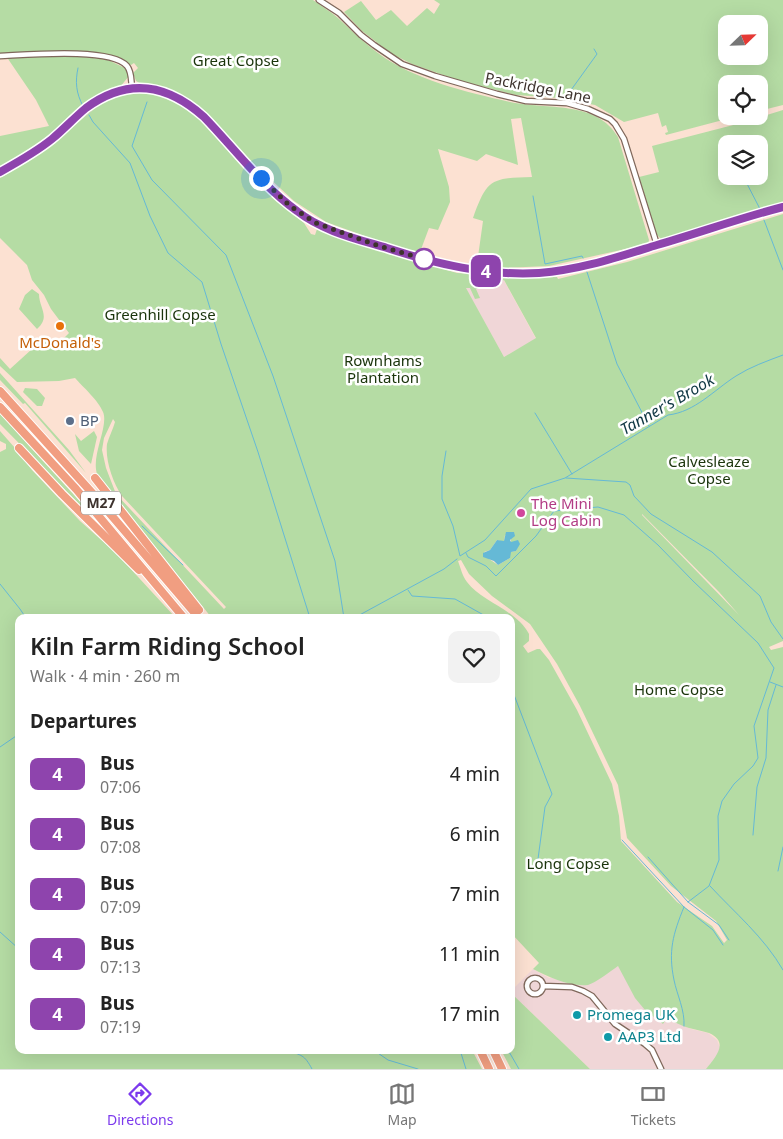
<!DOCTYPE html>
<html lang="en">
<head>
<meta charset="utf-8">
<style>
	:root { --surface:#fff; --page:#f2f2f2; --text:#222; --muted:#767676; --line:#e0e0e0; --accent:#7c3aed }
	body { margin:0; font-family:"Noto Sans",sans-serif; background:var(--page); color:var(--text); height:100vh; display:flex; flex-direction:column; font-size:19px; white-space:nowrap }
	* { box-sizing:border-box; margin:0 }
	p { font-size:16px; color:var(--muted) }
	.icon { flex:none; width:28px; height:28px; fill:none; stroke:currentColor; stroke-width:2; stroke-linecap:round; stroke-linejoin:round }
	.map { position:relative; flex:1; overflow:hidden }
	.drawer { position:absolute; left:15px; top:614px; width:500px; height:440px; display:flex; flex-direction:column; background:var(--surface); border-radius:10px; box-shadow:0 5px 20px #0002 }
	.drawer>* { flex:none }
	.badge { padding:0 10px; border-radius:8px; font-size:18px; line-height:32px }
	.needle { width:32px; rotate:67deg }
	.buttons { position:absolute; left:718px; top:15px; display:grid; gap:10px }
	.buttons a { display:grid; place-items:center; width:50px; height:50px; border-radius:10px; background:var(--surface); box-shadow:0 5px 20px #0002; font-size:25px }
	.you { position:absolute; width:25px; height:25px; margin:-12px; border:4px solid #fff; border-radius:50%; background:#1a73e8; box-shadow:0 0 0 8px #1a73e833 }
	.map>.badge { position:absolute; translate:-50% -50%; box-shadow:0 0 0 2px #fff }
	h2 { padding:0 15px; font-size:19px; line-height:45px }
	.round { display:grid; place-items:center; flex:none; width:52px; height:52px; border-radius:10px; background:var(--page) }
	.headline { display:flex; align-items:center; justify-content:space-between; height:85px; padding:0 15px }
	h1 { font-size:24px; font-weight:600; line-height:38px }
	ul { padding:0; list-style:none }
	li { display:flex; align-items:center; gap:15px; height:60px; padding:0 15px }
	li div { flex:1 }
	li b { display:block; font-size:19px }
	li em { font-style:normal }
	li .badge { min-width:55px; font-weight:700; text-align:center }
	.menu { display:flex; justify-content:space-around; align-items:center; height:70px; border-top:1px solid var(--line); background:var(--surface); font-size:14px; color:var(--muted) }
	.menu a { display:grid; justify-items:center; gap:2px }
	.menu .current { color:var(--accent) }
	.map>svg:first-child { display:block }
	.commercial { fill:#f0d6d7 }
	.green { fill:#b5dca4; fill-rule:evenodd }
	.water { fill:#65b9d6 }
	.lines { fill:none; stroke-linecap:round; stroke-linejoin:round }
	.stream { stroke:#65b9d6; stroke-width:1 }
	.street-casing { stroke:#7f685b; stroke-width:7 }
	.secondary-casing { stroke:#7f685b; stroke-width:8 }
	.highway-casing { stroke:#fff; stroke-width:10 }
	.street { stroke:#fff; stroke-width:4.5 }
	.secondary { stroke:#fff; stroke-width:5.5 }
	.highway { stroke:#f19e81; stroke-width:8 }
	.line-casing { stroke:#fff; stroke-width:11 }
	.line { stroke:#8e44ad; stroke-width:8 }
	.walk { stroke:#3d322d; stroke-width:5; stroke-dasharray:0 9 }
	.stop-dot { fill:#fff; stroke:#8e44ad; stroke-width:2.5 }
	.food-dot { fill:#e8710a; stroke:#fff; stroke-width:2 }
	.service-dot { fill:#5c6f8a; stroke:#fff; stroke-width:2 }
	.hotel-dot { fill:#d1479c; stroke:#fff; stroke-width:2 }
	.culture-dot { fill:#0f9aa8; stroke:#fff; stroke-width:2 }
	.labels { text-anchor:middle; stroke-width:5; stroke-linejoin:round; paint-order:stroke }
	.shield { fill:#fff; stroke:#77706c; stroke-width:1 }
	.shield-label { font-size:14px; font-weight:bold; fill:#3d322d }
	.park-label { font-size:15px; fill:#1a340b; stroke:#fff }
	.street-label { font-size:15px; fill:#3d322d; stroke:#fff }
	.food-label { font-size:15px; fill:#c56008; stroke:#fff }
	.service-label { font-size:15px; fill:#4e5e75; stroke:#fff; text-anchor:start }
	.hotel-label { font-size:15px; fill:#b23c85; stroke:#fff; text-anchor:start }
	.culture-label { font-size:15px; fill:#0d838f; stroke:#fff; text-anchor:start }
	.water-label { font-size:16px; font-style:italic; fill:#0f3743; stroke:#fff }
</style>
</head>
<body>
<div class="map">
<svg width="783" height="1069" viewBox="0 0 783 1069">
	<rect width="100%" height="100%" fill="#fce1d2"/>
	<path class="commercial" d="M 457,273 L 502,277 L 536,339 L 504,357 Z
		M 618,966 L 663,1023 L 667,1018 L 691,1029 L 708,1033 L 717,1040 L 720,1048 L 718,1056 L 706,1069 L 590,1069 L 511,993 L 513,989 L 533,969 L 549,978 Z"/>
	<path class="green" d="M 0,0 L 313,0 C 321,6 330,11 338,18 C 351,30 363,42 378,53 C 414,80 467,92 510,102 C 547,110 596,100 618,137 L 649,240 L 648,244 L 549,266 L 505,268 L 477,264 L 483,221 L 473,218 C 487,179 491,178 532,177 L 521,118 L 511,119 L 518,165 L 486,154 L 477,161 L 438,149 L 449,187 L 450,202 L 438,230 L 429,228 L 420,252 L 395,247 L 326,222 L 294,201 L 253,163 L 224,132 L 193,102 L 174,93 L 141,84 L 136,81 L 133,73 L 138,68 L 134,63 L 131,65 C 115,55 97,52 78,52 L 79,56 L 108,60 L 125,68 L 129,76 L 120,87 L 88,105 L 26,154 L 0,169 L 0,136 L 49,126 L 36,100 L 4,53 L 0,53 Z
		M 434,0 L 783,0 L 783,105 L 759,111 L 759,84 L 726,84 L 726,116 L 738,116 L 666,135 L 665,133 L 668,132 L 666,125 L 662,127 L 658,113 L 624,122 L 595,105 L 559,98 L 516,95 L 460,81 L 412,64 L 392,54 L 362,31 L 344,12 L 361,1 L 376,20 L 391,10 L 407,26 L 427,8 L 434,14 L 440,4 ZM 726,24 L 759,24 L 759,56 L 726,56 Z
		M 139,92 L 166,96 L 192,111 L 280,203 L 304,223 L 311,234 L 315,235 L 317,229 L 339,238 L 457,273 L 477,274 L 476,285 L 478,288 L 476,289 L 480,298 L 475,299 L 470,288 L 466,288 L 504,357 L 536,338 L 504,280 L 483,287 L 480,282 L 481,275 L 521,278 L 557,277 L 558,279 L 627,262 L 783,214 L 783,641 L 769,647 L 771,650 L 783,647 L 783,1069 L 706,1069 C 715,1058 730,1042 709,1033 C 703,1031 696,1030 689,1028 C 682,1026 674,1022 667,1018 L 663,1024 L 645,1010 L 635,998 L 618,966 C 611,971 595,983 588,985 C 570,987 548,977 533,969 L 539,963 L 511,933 L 511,618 L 211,617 L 97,474 C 91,455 109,426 103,412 C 99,401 82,386 75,378 L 59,381 L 17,382 L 0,366 L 0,358 L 10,369 L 32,349 L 30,346 C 34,343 37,342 42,344 L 43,342 L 41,340 L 43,336 L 46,336 L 55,347 L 69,333 L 51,309 L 44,295 L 32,280 L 27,265 L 0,238 L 0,178 L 35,157 L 99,105 L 120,95 ZM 113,419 L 115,422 C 113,429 109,437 107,444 C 105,460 113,483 122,496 L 226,607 L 224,609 L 116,494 L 106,468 L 102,450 L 104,438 ZM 642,514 L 719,592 L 739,615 L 642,515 ZM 505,535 L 511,538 L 511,542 L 519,544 L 516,551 L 510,552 L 510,558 L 498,565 L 489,559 L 484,552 L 490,550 L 497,540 L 504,542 ZM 461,560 L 469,574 L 492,596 L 530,624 L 557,664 L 580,706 L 618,785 L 627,838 L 671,886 L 716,921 L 727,940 L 724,943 L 712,926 L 677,902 L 621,841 L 619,816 L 612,784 L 577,710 L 549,660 L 540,649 L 537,649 L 528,653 L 523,646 L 529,641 L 529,634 C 517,610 482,602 467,582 C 462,575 461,569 458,561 Z
		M 783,110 L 783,203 L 661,239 L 657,235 L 639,177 L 659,172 L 652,146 L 741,123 ZM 726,144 L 759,144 L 759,176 L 726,176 Z
		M 32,289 L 39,294 C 39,308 51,317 37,329 L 19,309 L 25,295 Z
		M 0,373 L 69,450 L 86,473 L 25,403 L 23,404 L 0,380 Z
		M 25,388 L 37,389 L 45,398 L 42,406 L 37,406 L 23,392 Z
		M 0,414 L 85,507 L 84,509 L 0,424 Z
		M 0,431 L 15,448 L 32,470 L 80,521 L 116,553 L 175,617 L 19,618 L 19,1050 L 472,1050 L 482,1069 L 0,1069 L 0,452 L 6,449 L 6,444 L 0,441 Z
		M 94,431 L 97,437 L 91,464 L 79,451 L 75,434 L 81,441 Z
		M 511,993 L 590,1069 L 511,1069 L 501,1050 L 511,1050 Z"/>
	<path class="water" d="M 506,532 L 514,532 L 515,536 L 510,540 L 511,542 L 518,540 L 520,544 L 516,551 L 511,552 L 510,558 L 498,565 L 494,561 L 483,557 L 483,553 L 490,550 L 497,540 L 504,541 Z"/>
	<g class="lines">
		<path class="stream" d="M 78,68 C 75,82 76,93 83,106
			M 566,97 L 597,54 L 594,49
			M 147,102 L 132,146 L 152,180 L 226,255 L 273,376 L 335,561 L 344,618
			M 89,115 L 93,122 L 130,163 L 150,216 L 168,253 L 202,282 L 221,344 L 258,452 L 310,618
			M 743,176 L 760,209
			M 533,196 L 545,264 L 582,256 L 583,258
			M 764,220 L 783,270
			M 587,272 L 617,364 L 649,426
			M 535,413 L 572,474
			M 446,451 L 442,476 L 442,499 L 453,526 L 460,556 L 485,540 L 531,489 L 565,478 L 668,415 C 695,412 714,390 736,376 C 750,367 767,361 783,355
			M 566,478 L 626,482 L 630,485 L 634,496 L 651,514 L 712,552 L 760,596 L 771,622 L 783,639
			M 142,526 L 183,565
			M 466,553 L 468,557 L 486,566 L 496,576 L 536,536 L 554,511 L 598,507 L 624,515 L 658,545 L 693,581 L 758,643 L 774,668 L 754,726 L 758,758 L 753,766 L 734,784 L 722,801 L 718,816 L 719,860 L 709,886 L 688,902
			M 0,584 L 20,609 L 26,618
			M 408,590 L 412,596 L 455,599 L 489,618
			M 354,618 L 444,569 L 457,559
			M 770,682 L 783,687
			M 511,687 L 552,794 L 545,807 L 538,859
			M 0,747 L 19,734
			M 753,835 L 757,787 L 766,758 L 768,710 L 776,685
			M 622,840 L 684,907 L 713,930 L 723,945
			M 648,857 L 688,902 L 719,925 L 729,940
			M 778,871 L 783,847
			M 710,886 C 735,913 764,937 783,970
			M 684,907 C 673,934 668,951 674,980 C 677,995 685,1010 684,1026
			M 0,932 L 19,949
			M 287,1050 C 302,1056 304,1054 312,1069
			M 362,1050 L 375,1051 L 388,1060 L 418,1069
			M 460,1050 L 466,1069
			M 508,1050 L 519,1069"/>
		<g class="street-casing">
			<path id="street" d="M 319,0 L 339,13 L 361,35 L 374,45 L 402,64 L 435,76 L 497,94 L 526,101 L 567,103 L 588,109 L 610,119 L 615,124 L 624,139 L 657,245
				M 0,56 C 25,55 111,47 127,66 C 132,72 131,81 132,88
				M527 986a8 8 0 1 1 16 0a8 8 0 1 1-16 0Z
				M 543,986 L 572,987 L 583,991 L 592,996 L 615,1024 L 645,1044 L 652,1050 L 661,1069"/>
		</g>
		<g class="secondary-casing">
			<path id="secondary" d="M 0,172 C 18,162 36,152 52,138 C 79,117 104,87 142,88 C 181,89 206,120 231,146 C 248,164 265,183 283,200 C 311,226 346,235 381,247 C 432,263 483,275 537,273 C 578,271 617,258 657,245 C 699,233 741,218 783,207"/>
		</g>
		<g class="highway-casing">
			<path id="highway" d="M 0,391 L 94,495 L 199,618
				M 0,407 L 76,489 L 184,618
				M 19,448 L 62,494 L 139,570
				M 95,478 L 199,610
				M 480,1050 L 489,1069
				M 493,1050 L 502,1069"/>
		</g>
		<use href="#street" class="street"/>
		<use href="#secondary" class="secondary"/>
		<use href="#highway" class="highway"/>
	</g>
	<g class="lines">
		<g class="line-casing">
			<path id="line" d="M 0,172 C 18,162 36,152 52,139 C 64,129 74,118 86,108 C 128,77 167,84 204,117 C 234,148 262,186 297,211 C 322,231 357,239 387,248 C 436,264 487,276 539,273 C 580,270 618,257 657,245 C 699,233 740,218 783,207"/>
		</g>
		<use href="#line" class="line"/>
		<path class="walk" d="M 261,178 L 290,206 L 316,223 L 379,246 L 424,259"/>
	</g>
	<circle class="stop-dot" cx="424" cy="259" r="10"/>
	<circle class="food-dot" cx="60" cy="326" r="5"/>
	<circle class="service-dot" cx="70" cy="421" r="5"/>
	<circle class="hotel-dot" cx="521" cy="513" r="5"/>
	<g class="culture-dot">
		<circle cx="577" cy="1015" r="5"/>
		<circle cx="608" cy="1037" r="5"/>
	</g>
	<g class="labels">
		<rect class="shield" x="81" y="491.5" width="40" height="23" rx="4"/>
		<g class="shield-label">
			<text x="101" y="508">M27</text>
		</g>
		<g class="park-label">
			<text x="236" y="66">Great Copse</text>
			<text x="160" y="320">Greenhill Copse</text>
			<text x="383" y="366">Rownhams<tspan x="383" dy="17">Plantation</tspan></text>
			<text x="709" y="467">Calvesleaze<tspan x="709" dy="17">Copse</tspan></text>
			<text x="679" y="695">Home Copse</text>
			<text x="568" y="869">Long Copse</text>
		</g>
		<g class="street-label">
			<text transform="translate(538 88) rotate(11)" y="5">Packridge Lane</text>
		</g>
		<g class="food-label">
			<text x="60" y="348">McDonald's</text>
		</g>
		<g class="service-label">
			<text x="80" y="426">BP</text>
		</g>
		<g class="hotel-label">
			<text x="531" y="509">The Mini<tspan x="531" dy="17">Log Cabin</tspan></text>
		</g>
		<g class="culture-label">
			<text x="587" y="1020">Promega UK</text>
			<text x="618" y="1042">AAP3 Ltd</text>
		</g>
		<g class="water-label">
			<text transform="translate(667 404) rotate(-30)" y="6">Tanner's Brook</text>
		</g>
	</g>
</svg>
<div class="buttons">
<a><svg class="needle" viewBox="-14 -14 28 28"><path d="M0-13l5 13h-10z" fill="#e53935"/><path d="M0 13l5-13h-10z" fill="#767676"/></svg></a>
<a><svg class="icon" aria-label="locate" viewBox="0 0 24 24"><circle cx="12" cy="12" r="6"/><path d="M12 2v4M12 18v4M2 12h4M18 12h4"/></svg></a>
<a><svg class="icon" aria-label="layers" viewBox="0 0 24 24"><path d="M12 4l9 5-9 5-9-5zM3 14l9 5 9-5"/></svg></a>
</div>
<div class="you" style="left:261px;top:178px"></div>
<b class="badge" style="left:486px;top:271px;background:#8e44ad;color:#fff">4</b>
<section class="drawer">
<div class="headline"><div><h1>Kiln Farm Riding School</h1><p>Walk · 4 min · 260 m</p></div><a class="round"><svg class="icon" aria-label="heart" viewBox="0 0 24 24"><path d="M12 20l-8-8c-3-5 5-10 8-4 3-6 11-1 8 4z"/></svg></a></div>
<h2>Departures</h2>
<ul>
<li><span class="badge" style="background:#8e44ad;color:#fff">4</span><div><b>Bus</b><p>07:06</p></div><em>4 min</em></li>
<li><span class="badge" style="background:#8e44ad;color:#fff">4</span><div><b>Bus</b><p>07:08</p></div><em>6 min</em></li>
<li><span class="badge" style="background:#8e44ad;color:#fff">4</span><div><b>Bus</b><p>07:09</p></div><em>7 min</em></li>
<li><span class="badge" style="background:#8e44ad;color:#fff">4</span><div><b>Bus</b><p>07:13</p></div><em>11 min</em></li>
<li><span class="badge" style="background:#8e44ad;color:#fff">4</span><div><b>Bus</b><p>07:19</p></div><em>17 min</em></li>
</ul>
</section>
</div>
<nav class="menu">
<a class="current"><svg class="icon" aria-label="directions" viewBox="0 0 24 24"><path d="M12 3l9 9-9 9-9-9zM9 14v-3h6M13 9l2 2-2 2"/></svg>Directions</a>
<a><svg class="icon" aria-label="map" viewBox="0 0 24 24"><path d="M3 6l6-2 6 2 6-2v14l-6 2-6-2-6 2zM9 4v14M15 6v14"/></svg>Map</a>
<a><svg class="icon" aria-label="tickets" viewBox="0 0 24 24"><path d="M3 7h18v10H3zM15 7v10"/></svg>Tickets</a>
</nav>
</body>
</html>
